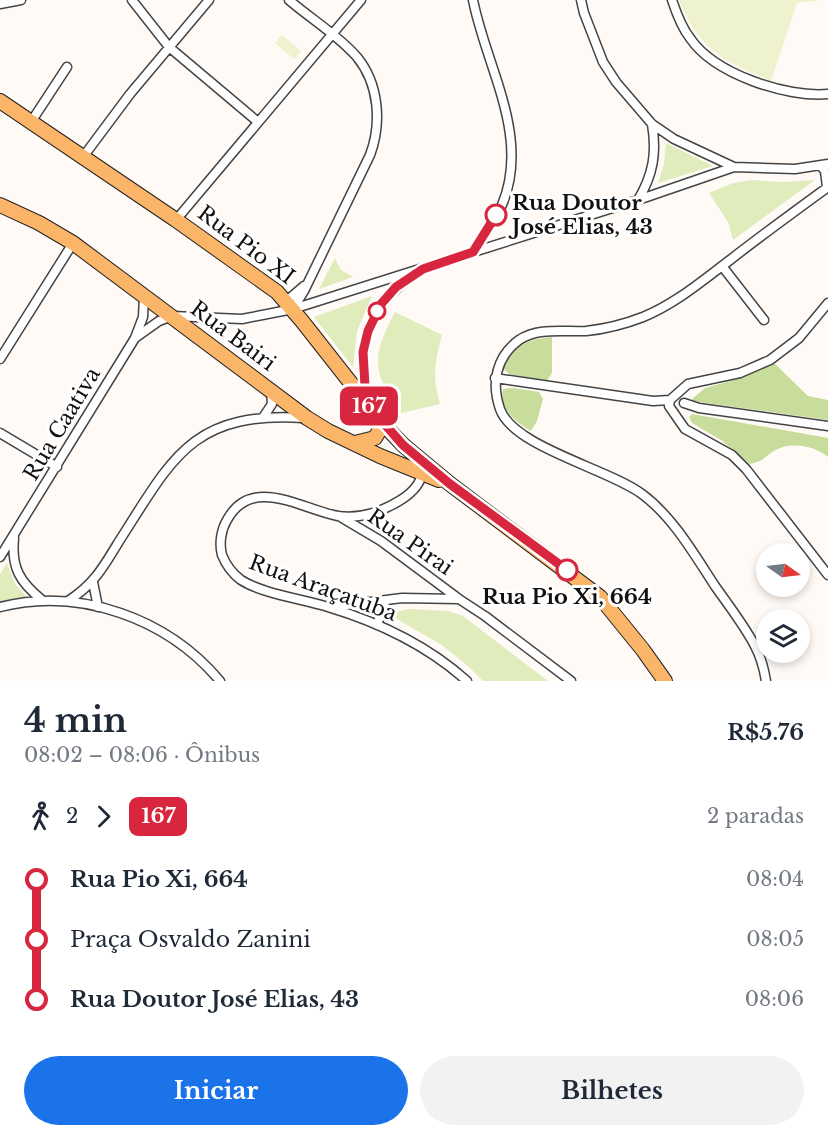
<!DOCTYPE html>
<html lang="pt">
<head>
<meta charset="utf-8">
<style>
	:root { --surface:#fff; --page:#f2f2f3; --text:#1f2937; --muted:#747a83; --accent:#1a73e8 }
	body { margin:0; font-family:"Libre Baskerville",serif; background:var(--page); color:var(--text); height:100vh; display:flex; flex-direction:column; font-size:22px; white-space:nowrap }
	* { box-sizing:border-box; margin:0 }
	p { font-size:20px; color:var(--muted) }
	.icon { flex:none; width:33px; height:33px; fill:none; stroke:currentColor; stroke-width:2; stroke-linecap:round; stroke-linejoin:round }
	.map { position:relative; height:681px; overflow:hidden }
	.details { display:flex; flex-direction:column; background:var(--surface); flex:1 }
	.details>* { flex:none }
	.badge { padding:0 12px; border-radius:9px; font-size:21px; line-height:39px }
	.needle { width:39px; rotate:104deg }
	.buttons { position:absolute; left:756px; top:543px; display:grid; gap:12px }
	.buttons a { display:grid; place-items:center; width:54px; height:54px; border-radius:50%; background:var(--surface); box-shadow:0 3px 9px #0003; font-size:30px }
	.map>.badge { position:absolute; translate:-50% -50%; box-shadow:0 0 0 3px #fff }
	.legs { display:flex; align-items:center; gap:9px; height:66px; padding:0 24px; font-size:20px }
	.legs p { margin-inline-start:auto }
	.headline { display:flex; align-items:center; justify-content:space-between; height:102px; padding:0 24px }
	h1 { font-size:33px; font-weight:700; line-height:45px }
	.primary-button { display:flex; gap:12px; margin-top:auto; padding:12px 24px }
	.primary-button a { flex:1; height:69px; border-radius:36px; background:var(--accent); color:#fff; font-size:24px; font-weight:700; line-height:69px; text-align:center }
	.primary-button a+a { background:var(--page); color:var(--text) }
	ul { padding:0 24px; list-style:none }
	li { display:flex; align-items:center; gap:21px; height:60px; font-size:22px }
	li i { display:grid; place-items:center; width:9px; height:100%; margin:0 8px; background:currentColor }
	li i::after { content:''; width:15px; height:15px; margin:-8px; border:4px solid; border-radius:50%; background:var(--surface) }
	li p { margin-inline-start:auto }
	li:first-child i { background:linear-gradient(#0000 50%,currentColor 0) }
	li:last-child i { background:linear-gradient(currentColor 50%,#0000 0) }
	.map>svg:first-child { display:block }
	.green { fill:#e0ecbc }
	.forest { fill:#c8dd9b }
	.pitch { fill:#eef2ce }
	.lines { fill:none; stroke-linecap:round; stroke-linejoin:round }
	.street-casing { stroke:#444; stroke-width:11 }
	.primary-casing { stroke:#222; stroke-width:16 }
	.street { stroke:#fff; stroke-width:8 }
	.primary { stroke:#fbb568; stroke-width:14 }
	.line-1-casing { stroke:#fff; stroke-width:14 }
	.line-1 { stroke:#d7263d; stroke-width:9 }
	.stop-1-dot { fill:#fff; stroke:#d7263d; stroke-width:3 }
	.labels { text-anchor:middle; stroke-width:6; stroke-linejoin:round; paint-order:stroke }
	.stop-label { font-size:21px; font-weight:bold; fill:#111; stroke:#fff; text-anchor:start }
	.street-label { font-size:21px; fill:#111; stroke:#fff }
</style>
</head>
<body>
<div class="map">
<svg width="828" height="681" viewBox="0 0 828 681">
	<rect width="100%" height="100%" fill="#fffaf5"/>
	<path class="green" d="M 666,143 L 713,166 L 658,183 L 664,164 Z
		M 752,180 L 782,182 L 815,180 L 733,240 L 728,222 L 709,193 L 733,183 Z
		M 335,258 L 341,270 L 353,277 L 319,289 Z
		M 372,296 L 357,331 L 353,367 L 314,317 Z
		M 395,312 L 442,335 C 435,361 432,377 440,404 L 397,414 C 374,367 370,360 395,312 Z
		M 7,563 L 15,584 L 27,597 L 0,603 L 0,574 Z
		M 409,609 L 448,611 L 463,616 L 548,681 L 483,681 L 469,667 L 442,645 L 395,618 L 395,612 Z"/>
	<path class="forest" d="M 552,337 L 552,373 L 547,381 L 509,374 L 503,368 C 509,345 531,339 552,337 Z
		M 774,363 L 808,396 L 828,400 L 828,420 L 713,404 L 694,401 L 692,399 L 705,388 L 734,380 Z
		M 514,388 L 539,392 L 543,399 L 537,421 L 531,431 C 516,422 498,409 503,389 Z
		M 692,414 L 828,438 L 828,457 C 815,446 790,441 774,451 C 762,458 767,460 750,464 L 721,440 L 692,423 L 689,417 Z"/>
	<path class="pitch" d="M 679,0 L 822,0 L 797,3 L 771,81 C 723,61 699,50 679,0 Z
		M 282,35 L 301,51 L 294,59 L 275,43 Z"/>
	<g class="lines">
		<g class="street-casing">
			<path id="street" d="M 132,0 L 169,47 L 258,122
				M 289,0 C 311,19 338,35 357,57 C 379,84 382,123 370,155 L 304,291 L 293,309
				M 581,0 L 584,13 L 603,62 L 616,82 L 652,124 L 674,139 L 734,167 L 795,169 L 828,164
				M 672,0 C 676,12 682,28 690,38 C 714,74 787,98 828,94
				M 0,4 L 21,0
				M 31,122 L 67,67
				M 83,157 L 130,94 L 209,0
				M 821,166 L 825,171 L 827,187
				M 638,200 C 653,175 657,153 652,124
				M 176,220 L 361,0
				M 473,252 C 484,237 494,221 502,205 C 531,136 486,67 473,0
				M 722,266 L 764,320
				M 284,298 L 290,298 L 304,286
				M 828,303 L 799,338 L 770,360 L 740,373 L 688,384 L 670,400 L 669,406 L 685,429 L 732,455 L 746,469 L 828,575
				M 135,338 L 159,321 L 172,316 L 242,319 L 293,309 L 638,200 L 734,167
				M 0,359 L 73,243
				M 495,378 L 653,401 L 670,400
				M 366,399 C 360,339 365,310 416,273
				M 684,403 L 699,408 L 828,426
				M 264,416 L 272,404 L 271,392
				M 0,433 L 57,467
				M 423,470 C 421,485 411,494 399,501 C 381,512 360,519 338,516 C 303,510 252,474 227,520 C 221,530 219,544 222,555 C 226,565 233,574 241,580 C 263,594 303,599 328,607 C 378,622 428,646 467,681
				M 339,516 L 381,541 L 459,599 L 485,616 L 571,681
				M 14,538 C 11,568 20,582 42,600
				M 0,557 L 135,338 L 143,317 L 144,296
				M 93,582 L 98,607
				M 68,601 C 93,585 103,568 118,543 C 172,459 191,411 303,418
				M 0,607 C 80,587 167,618 220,681
				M 331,607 L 402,598 L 458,599
				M 377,625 L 386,600
				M 766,681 C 764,669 761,657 755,646 C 744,625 729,606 715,586 C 694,554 673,517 642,494 C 609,469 513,447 500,409 C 491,383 496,357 519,340 C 538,327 564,332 586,331 C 605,329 625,324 643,317 C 675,304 702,281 730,260 C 762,235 795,211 828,187"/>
		</g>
		<g class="primary-casing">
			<path id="primary" d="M 0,101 L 176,220 L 277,292 L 302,321 L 383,424 L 403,445 L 450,484 L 600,597 L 643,650 L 665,681
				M 0,205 L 39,223 L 73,243 L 307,418 L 328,431 L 380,456 L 439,480
				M 355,443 L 375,438 L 383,424"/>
		</g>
		<use href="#street" class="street"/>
		<use href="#primary" class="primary"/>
	</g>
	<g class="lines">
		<g class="line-1-casing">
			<path id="line-1" d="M 496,215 L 473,252 L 423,269 L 396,287 L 381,304 L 368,331 L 363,352 L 366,403 L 403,445 L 450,484 L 567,570"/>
		</g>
		<use href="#line-1" class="line-1"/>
	</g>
	<g class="stop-1-dot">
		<circle cx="496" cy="215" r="10"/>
		<circle cx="377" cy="311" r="8"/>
		<circle cx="567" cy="570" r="10"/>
	</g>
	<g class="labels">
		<g class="stop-label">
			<text x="512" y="210">Rua Doutor<tspan x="512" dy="24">José Elias, 43</tspan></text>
			<text x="567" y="604" text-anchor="middle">Rua Pio Xi, 664</text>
		</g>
		<g class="street-label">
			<text transform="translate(246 245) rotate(37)" y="7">Rua Pio XI</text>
			<text transform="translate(233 336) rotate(37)" y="7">Rua Bairi</text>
			<text transform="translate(62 424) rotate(-59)" y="7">Rua Caativa</text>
			<text transform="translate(410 542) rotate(35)" y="7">Rua Pirai</text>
			<text transform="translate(323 588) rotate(20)" y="7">Rua Araçatuba</text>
		</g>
	</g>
</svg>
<div class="buttons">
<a><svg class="needle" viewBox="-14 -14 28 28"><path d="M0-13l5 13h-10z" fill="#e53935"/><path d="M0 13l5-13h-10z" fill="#747a83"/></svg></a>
<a><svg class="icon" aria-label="layers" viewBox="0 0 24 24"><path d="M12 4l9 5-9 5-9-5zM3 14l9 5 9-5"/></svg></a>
</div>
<b class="badge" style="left:369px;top:406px;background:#d7263d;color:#fff">167</b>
</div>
<section class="details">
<div class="headline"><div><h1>4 min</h1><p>08:02 – 08:06 · Ônibus</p></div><b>R$5.76</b></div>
<div class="legs"><svg class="icon" aria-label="walk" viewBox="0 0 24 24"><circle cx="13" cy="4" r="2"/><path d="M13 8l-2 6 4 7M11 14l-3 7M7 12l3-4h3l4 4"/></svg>2<svg class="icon" aria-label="forward" viewBox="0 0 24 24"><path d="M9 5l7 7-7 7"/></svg><b class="badge" style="background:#d7263d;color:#fff">167</b><p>2 paradas</p></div>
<ul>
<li><i style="color:#d7263d"></i><b>Rua Pio Xi, 664</b><p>08:04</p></li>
<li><i style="color:#d7263d"></i><span>Praça Osvaldo Zanini</span><p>08:05</p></li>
<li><i style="color:#d7263d"></i><b>Rua Doutor José Elias, 43</b><p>08:06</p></li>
</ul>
<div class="primary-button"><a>Iniciar</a><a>Bilhetes</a></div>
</section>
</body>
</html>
